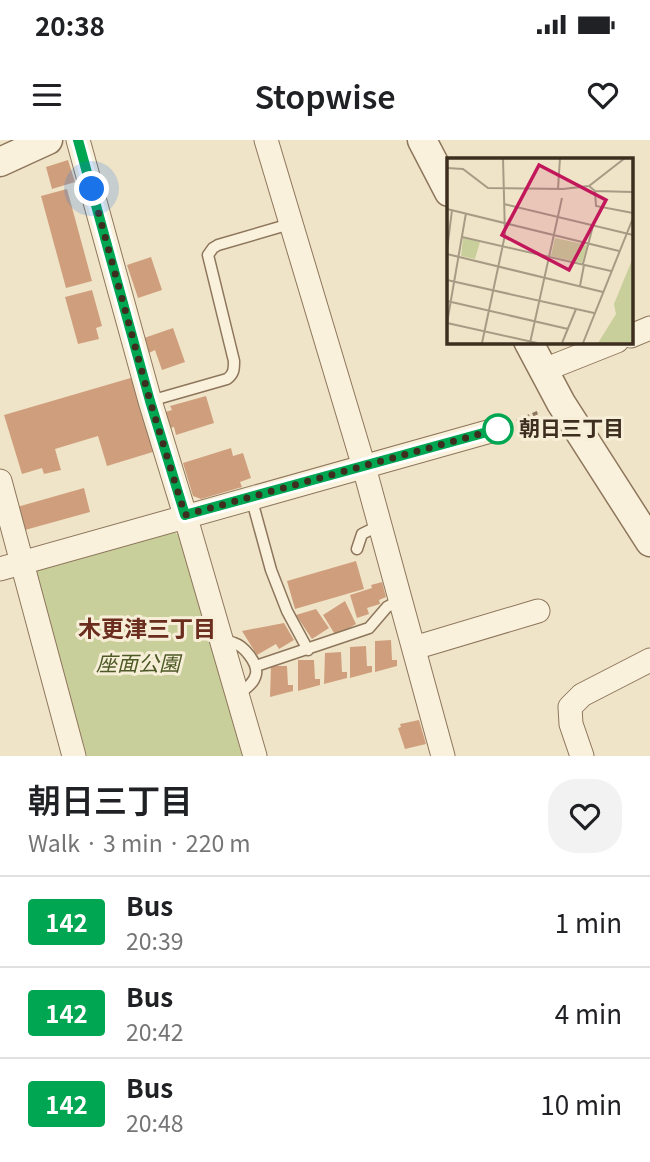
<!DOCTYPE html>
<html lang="en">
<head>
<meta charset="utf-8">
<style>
	:root { --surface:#fff; --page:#f2f2f2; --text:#202124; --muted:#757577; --line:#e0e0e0 }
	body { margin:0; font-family:Georgia,"Noto Sans JP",serif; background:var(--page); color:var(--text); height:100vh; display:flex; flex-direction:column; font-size:26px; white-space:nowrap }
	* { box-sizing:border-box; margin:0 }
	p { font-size:23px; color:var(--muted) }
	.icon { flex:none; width:38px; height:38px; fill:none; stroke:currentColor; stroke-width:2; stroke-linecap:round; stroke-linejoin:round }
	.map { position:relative; height:616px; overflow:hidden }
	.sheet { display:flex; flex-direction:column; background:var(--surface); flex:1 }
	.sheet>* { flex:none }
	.badge { padding:0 14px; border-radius:5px; font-size:24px; line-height:46px }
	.you { position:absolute; width:35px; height:35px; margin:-18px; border:5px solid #fff; border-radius:50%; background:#1a73e8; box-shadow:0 0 0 10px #1a73e833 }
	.map>.badge { position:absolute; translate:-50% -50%; box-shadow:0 0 0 4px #fff }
	.round { display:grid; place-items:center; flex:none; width:74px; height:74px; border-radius:28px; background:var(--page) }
	.summary { display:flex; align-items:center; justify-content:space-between; height:119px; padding:0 28px }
	h1 { font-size:33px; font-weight:600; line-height:52px }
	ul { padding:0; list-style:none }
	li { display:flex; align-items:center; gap:21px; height:91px; padding:0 28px; border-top:2px solid var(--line) }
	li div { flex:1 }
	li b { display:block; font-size:26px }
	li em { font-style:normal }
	li .badge { min-width:77px; font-weight:700; text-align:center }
	.status { display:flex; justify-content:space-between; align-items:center; height:49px; padding:0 35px; background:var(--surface); direction:ltr }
	.status svg { height:19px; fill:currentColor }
	header { display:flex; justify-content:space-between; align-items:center; height:91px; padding:0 28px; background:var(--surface); font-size:32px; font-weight:600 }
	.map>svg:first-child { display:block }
	.green { fill:#c9cf9b }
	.building { fill:#cf9f7d }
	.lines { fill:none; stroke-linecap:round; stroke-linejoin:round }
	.service-casing { stroke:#8d765c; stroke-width:13 }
	.minor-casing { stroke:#8d765c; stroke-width:25 }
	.tertiary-casing { stroke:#8d765c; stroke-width:31 }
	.path { stroke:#8d765c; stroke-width:3.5; stroke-dasharray:5 3.5; stroke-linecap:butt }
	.service { stroke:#faf1dc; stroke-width:10 }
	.minor { stroke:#faf1dc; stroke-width:23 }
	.tertiary { stroke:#faf1dc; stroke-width:28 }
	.line-casing { stroke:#fff; stroke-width:16 }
	.line { stroke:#00a651; stroke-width:10 }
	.walk { stroke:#3d2e20; stroke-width:7; stroke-dasharray:0 12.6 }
	.stop-dot { fill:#fff; stroke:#00a651; stroke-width:3.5 }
	.labels { text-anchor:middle; stroke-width:6; stroke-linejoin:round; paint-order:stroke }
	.stop-label { font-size:21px; font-weight:bold; fill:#3d2e20; stroke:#f7eed8; text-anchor:start }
	.park-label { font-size:21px; font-style:italic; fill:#4d5a26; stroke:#f7eed8 }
	.neighbourhood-label { font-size:23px; font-weight:bold; fill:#6b2e1e; stroke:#f7eed8 }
	.inset-road { fill:none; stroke:#a89b85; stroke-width:2 }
	.view { fill:#c2185b; fill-opacity:0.15; stroke:#c2185b; stroke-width:3.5 }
	.inset-edge { fill:none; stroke:#3d2e20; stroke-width:3.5 }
</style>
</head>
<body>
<div class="status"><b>20:38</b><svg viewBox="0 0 49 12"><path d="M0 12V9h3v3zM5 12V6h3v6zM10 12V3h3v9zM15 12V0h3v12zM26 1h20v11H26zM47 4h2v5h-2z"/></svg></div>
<header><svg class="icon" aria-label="menu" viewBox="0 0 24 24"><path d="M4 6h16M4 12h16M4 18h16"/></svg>Stopwise<svg class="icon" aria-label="heart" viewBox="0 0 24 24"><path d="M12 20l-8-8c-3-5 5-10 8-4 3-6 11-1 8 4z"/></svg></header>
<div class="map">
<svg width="650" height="616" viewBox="0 0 650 616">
	<rect width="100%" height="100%" fill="#f0e4c8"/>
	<path class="green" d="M 170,389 L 180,396 L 242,616 L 87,616 L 34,432 L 38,427 Z"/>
	<path class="building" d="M 68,20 L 75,42 L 52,49 L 46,27 Z
		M 67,49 L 92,141 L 66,148 L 41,56 Z
		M 151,117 L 162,150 L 138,158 L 127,125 Z
		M 92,150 L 102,186 L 96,188 L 99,199 L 78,204 L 65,157 Z
		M 173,188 L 185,222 L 162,230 L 155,210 L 149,213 L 144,198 Z
		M 134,237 L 156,311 L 107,326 L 98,296 L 55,309 L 61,330 L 44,334 L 42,328 L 22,334 L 4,275 Z
		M 206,256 L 214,283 L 176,295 L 174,287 L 170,288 L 165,272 L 172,270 L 170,266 Z
		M 231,308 L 233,316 L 243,313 L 251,338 L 240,342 L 242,347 L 201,359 L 193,356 L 183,323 Z
		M 84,348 L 90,372 L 25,390 L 17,367 Z
		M 356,421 L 364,449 L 295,469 L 287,441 Z
		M 382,442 L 386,457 L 379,460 L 380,464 L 367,468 L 369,474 L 357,478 L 350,455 L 372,448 L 371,445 Z
		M 345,461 L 356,484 L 336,496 L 323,475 Z
		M 316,469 L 329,488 L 312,499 L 296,475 Z
		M 284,483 L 294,500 L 279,509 L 276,504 L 257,515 L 242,491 Z
		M 391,500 L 392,520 L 397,520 L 397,526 L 375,532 L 375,501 Z
		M 366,506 L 367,526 L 372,526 L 372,532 L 350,538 L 350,507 Z
		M 341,512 L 342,532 L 347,532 L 347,538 L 324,544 L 325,513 Z
		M 298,520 L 314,520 L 315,539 L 320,539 L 320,545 L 298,551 Z
		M 271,526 L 287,526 L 288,545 L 293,545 L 293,551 L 270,557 Z
		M 419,580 L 426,604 L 405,609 L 398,588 L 401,587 L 400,584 Z"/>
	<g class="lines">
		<g class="service-casing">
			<path id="service" d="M 150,261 L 227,239 C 234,234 234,229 234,221 L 208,115 L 213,108 L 218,105 L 290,84
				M 251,357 L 271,430 L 287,471 L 308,510
				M 357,409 L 362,394 L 380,385
				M 222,502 C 226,503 230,501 234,503 C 244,506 258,523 256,534 C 254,544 245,549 237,555
				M 256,526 L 369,488 L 387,467 L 400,460"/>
		</g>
		<g class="minor-casing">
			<path id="minor" d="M 78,0 L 150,261 L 185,375 L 255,616
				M 266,0 L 364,327 L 443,616
				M 631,196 L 650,188
				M 544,230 L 617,201
				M 0,341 L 74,616
				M 0,429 L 498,289
				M 414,508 L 538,471
				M 582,616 L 571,584 L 570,567 L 582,555 L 650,520"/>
		</g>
		<g class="tertiary-casing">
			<path id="tertiary" d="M 422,0 L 449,52
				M 0,22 L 48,0
				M 528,201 L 561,263 L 650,402"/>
		</g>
		<path class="path" d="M 517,281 L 539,272"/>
		<use href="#service" class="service"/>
		<use href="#minor" class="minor"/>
		<use href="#tertiary" class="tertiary"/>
	</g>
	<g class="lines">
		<g class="line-casing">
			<path id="line" d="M 78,0 L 150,261 L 185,375 L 498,289"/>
		</g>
		<use href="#line" class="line"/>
		<path class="walk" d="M 92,49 L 150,261 L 185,375 L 498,289"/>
	</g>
	<circle class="stop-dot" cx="498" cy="289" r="14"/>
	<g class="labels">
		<g class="stop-label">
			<text x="519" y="296">朝日三丁目</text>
		</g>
		<g class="park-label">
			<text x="138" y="531">座面公園</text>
		</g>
		<g class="neighbourhood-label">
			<text x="147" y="497">木更津三丁目</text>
		</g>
	</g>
	<g transform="translate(447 18)">
		<rect width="186" height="186" fill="#f0e4c8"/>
		<path d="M 16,80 L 33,84 L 28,101 L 14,98 ZM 108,80 L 140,87 L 135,105 L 104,98 ZM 185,102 L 185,185 L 151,185 L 169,156 L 167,146 Z" fill="#c9cf9b"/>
		<path class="inset-road" d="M 0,10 L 16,11 L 41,30 L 116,31 L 142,28 L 178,0M 142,28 L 148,33 L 186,34M 111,31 L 113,0M 148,33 L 149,48 L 186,55M 57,46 L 186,77M 0,51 L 172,93M 15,79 L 164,113M 0,92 L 5,52M 0,96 L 156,134M 136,106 L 147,64M 0,122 L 147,155M 133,128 L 137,107M 0,143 L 121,171M 0,165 L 19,55M 0,165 L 90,185M 35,185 L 58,77 L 56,0M 83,185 L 115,40M 115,185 L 129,151M 136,185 L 186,60"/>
		<path class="view" d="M 92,7 L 159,42 L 122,112 L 55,77 Z"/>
		<rect width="186" height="186" class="inset-edge"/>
	</g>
</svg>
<div class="you" style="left:92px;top:49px"></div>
</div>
<section class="sheet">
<div class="summary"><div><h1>朝日三丁目</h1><p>Walk · 3 min · 220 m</p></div><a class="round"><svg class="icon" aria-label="heart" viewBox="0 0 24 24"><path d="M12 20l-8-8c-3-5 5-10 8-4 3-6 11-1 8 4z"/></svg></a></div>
<ul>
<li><span class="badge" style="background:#00a651;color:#fff">142</span><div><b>Bus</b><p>20:39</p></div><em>1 min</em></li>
<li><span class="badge" style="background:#00a651;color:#fff">142</span><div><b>Bus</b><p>20:42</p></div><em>4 min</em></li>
<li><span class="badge" style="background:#00a651;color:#fff">142</span><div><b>Bus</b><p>20:48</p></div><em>10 min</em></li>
</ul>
</section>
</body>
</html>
